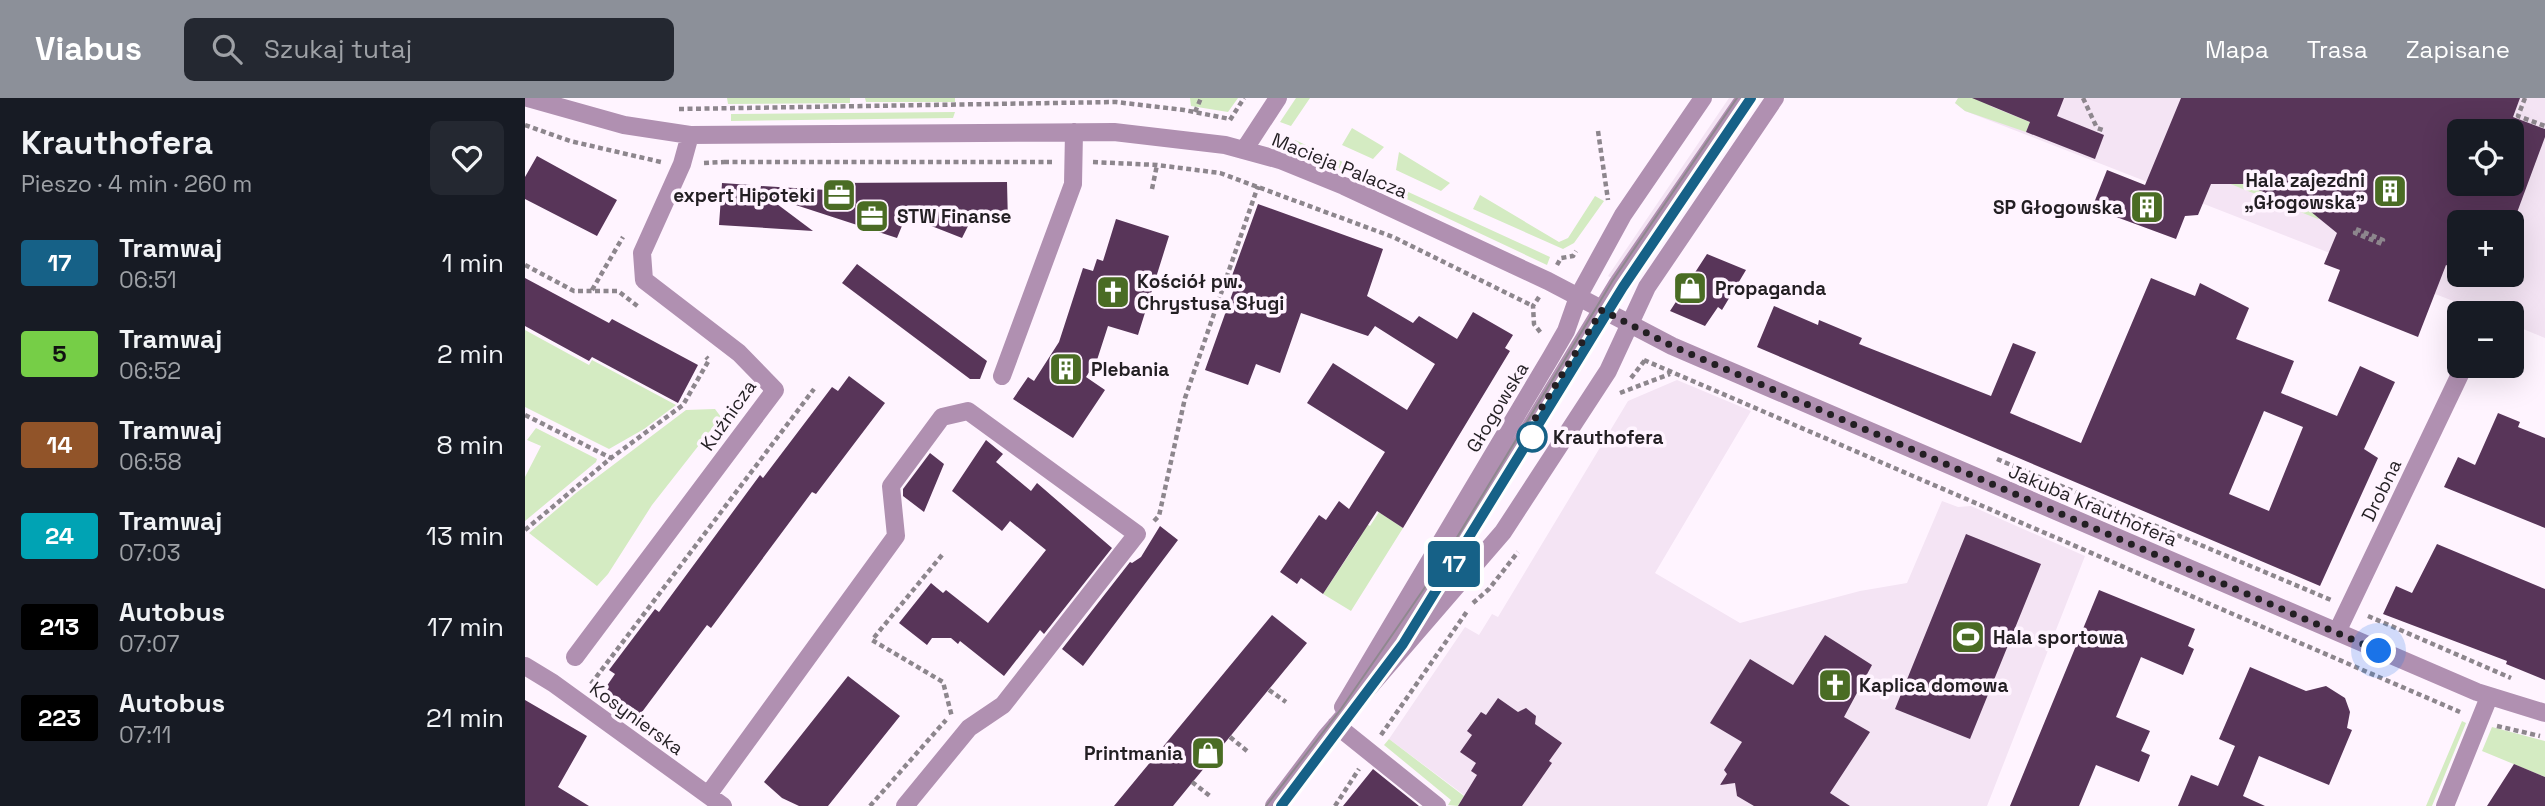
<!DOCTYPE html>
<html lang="pl">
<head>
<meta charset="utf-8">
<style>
	:root { --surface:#171b24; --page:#242831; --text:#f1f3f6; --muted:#9ea1a6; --accent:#8c9099 }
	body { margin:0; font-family:"Space Grotesk",sans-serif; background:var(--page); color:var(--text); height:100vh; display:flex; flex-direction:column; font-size:26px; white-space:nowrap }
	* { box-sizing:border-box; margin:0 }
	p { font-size:23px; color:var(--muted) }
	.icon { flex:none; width:38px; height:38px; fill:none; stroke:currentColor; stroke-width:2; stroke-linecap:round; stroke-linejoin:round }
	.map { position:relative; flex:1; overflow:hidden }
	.drawer { display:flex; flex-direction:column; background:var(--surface); width:525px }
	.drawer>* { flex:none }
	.badge { padding:0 14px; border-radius:5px; font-size:24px; line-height:46px }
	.buttons { position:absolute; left:1922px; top:21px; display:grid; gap:14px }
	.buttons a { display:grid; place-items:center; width:77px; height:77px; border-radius:10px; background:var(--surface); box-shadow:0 7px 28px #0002; font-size:35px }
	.you { position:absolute; width:35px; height:35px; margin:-18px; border:5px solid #fff; border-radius:50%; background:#1a73e8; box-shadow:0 0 0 10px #1a73e833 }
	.map>.badge { position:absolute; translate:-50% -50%; box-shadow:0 0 0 4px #fff }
	.round { display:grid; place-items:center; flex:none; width:74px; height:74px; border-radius:10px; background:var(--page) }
	.overview { display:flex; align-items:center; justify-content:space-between; height:119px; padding:0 21px }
	h1 { font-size:33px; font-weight:600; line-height:52px }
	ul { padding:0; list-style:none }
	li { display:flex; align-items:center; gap:21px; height:91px; padding:0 21px }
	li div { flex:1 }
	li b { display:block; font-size:26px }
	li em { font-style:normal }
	li .badge { min-width:77px; font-weight:700; text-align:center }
	header { display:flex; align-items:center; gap:42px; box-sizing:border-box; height:98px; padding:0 35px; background:var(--accent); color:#fff }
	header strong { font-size:33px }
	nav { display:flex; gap:38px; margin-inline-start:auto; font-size:24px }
	.search { width:490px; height:63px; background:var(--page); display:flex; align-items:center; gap:18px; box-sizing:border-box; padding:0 24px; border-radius:10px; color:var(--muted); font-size:26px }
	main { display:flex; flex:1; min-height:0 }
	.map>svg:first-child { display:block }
	.built { fill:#f4e4f4; fill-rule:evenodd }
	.green { fill:#d4ebc2 }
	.building { fill:#583559; fill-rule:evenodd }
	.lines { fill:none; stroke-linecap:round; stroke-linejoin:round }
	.path { stroke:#8d868d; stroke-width:4.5; stroke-dasharray:5 3.5; stroke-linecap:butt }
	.minor { stroke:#b090b1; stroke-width:18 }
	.tram { stroke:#8f888f; stroke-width:2 }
	.line-casing { stroke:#fff; stroke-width:16 }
	.line { stroke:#166187; stroke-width:10 }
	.walk { stroke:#231f23; stroke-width:7; stroke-dasharray:0 12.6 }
	.stop-dot { fill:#fff; stroke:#166187; stroke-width:3.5 }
	.labels { text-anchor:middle; stroke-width:7; stroke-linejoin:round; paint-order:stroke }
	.street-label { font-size:19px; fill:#231f23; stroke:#fff4ff }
	.poi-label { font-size:19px; font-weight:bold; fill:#231f23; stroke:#fff4ff; text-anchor:start }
	.stop-label { font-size:19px; font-weight:bold; fill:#231f23; stroke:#fff4ff; text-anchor:start }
</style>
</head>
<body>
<header>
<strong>Viabus</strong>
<div class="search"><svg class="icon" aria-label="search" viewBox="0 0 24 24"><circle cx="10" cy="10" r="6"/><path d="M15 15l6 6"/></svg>Szukaj tutaj</div>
<nav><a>Mapa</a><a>Trasa</a><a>Zapisane</a></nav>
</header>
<main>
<section class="drawer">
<div class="overview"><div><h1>Krauthofera</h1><p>Pieszo · 4 min · 260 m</p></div><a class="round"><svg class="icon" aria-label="heart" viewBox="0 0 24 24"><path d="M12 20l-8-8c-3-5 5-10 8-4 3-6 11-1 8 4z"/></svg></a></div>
<ul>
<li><span class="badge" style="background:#166187;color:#fff">17</span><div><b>Tramwaj</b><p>06:51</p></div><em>1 min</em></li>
<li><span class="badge" style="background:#76ce47;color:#111">5</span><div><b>Tramwaj</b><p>06:52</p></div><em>2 min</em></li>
<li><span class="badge" style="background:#915429;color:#fff">14</span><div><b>Tramwaj</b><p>06:58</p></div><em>8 min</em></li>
<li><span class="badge" style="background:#00a3b4;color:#fff">24</span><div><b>Tramwaj</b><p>07:03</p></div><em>13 min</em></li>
<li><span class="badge" style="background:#000;color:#fff">213</span><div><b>Autobus</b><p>07:07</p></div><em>17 min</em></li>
<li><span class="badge" style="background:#000;color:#fff">223</span><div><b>Autobus</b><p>07:11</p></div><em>21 min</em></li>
</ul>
</section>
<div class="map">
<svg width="2020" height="708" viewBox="0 0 2020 708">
	<rect width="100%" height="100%" fill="#fff4ff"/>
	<path class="built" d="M 1204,0 L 1233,0 L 1107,190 L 1083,178 Z
		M 1433,0 L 2020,0 L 2020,240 L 1986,226 L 1986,215 L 1959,215 L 1440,13 L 1430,5 ZM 1934,33 L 1986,33 L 1986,86 L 1934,86 ZM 1934,124 L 1986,124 L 1986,177 L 1934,177 Z
		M 1152,282 L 1226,313 L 1130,475 L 1215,525 L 1335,493 L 1382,485 L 1417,403 L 1433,409 L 1446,408 L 1560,458 L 1462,708 L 933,708 L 939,697 L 864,641 L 940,529 L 954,537 L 967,516 L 973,519 L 1103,303 Z"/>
	<path class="green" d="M 202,0 L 325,0 L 325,5 L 203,6 Z
		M 340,0 L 430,0 L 430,4 L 341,4 Z
		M 665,0 L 713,0 L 703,14 L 666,8 Z
		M 771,0 L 785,0 L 766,28 L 755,24 Z
		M 1433,0 L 1468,0 L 1465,8 L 1505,24 L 1501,34 L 1440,13 L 1430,5 Z
		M 430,14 L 428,20 L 206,23 L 206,16 Z
		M 827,30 L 859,49 L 848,61 L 817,47 Z
		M 770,42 L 1025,159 L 1022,167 L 837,80 L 766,51 Z
		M 1637,53 L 1797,118 L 1793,121 L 1648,63 Z
		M 874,54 L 925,85 L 916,93 L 871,72 Z
		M 955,97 L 1034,144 L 1043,140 L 1070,98 L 1079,103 L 1049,145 L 1038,151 L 948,111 Z
		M 0,232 L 64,267 L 67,262 L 151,307 L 119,331 L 84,351 L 0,309 Z
		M 190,311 L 196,319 L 127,407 L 83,476 L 72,488 L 4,435 L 51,395 L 161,312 Z
		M 11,330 L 72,361 L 71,364 L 0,423 L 0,379 L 16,348 L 2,342 Z
		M 854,414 L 878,430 L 826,513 L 798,496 L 833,443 L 840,425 L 845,428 Z
		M 1937,623 L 1941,625 L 1907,708 L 1901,708 Z
		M 1967,629 L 2020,643 L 2020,679 L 1957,653 Z
		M 864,641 L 939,698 L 933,708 L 923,707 L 926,702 L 859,647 Z"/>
	<path class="building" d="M 1447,0 L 1539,0 L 1532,18 L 1579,37 L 1570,61 L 1501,34 L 1505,24 Z
		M 1656,0 L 1995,0 L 1988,19 L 2020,31 L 2020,39 L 1990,120 L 1985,120 L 1983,124 L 1934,124 L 1934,173 L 1921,167 L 1893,239 L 1803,203 L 1815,172 L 1799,166 L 1812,135 L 1785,113 L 1719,86 L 1686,86 L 1673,117 L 1660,118 L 1651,141 L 1567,110 L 1582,72 L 1620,87 ZM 1986,22 L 1986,86 L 1934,86 L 1934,33 L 1982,33 Z
		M 12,58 L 92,102 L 72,138 L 0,101 L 0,79 Z
		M 482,84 L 483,126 L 444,126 L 437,140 L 381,118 L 372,140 L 240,97 L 288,133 L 194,127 L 197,85 L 226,87 L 235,93 L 236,88 L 302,92 L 304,85 Z
		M 733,106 L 858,151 L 842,198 L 888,225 L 894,218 L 932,241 L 948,214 L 988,237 L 980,250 L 985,253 L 878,430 L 852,413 L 798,496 L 776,480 L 772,486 L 755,474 L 794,417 L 801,422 L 814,403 L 824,411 L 860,354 L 782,305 L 808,265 L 882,312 L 910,266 L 850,228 L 843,238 L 776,215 L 755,275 L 731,266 L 723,287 L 680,272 L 710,188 L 704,186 Z
		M 591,121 L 644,138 L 613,237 L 583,228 L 572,262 L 561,279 L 580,292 L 548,340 L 488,301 L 503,279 L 509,283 L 534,244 L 558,170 L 568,173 L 572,161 L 578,163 Z
		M 1182,156 L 1221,172 L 1197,212 L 1193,209 L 1180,228 L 1145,213 Z
		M 332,166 L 462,263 L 455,281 L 445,281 L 317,185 Z
		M 0,180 L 84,225 L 87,221 L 173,267 L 153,305 L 67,259 L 64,263 L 0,228 Z
		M 1626,180 L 1670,198 L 1675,185 L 1724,210 L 1711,241 L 1769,263 L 1756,295 L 1812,318 L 1835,268 L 1870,284 L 1839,351 L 1853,360 L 1795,488 L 1232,249 L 1249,208 L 1293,227 L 1294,222 L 1337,240 L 1334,246 L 1466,298 L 1488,245 L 1511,254 L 1485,315 L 1556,345 ZM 1739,313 L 1778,329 L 1744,413 L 1704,396 Z
		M 324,278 L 360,305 L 291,396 L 287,394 L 186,530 L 182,527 L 114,618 L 79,592 L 90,576 L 84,572 L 130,511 L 134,514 L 235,377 L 238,380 L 307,289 L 313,293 Z
		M 1973,315 L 1995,324 L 1993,329 L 2020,340 L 2020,430 L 1919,389 L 1933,359 L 1950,367 Z
		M 461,342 L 478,356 L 471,364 L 506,393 L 512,385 L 587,450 L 519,536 L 515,532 L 479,578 L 435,543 L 433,546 L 426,540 L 407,540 L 402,547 L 374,525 L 406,485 L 418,495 L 421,492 L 463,525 L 521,452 L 485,423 L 477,433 L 427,393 Z
		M 405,355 L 419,366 L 399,414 L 378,398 L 378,391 Z
		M 635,428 L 653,442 L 558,568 L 537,551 L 605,464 L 607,465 L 616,459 Z
		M 1441,436 L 1516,466 L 1445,641 L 1370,611 Z
		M 1912,446 L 2020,491 L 2020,582 L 1981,566 L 1982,563 L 1858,516 L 1871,488 L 1887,495 Z
		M 1574,492 L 1670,531 L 1663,548 L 1669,551 L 1658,577 L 1616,559 L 1591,619 L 1625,633 L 1616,653 L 1625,657 L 1614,684 L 1571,667 L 1554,708 L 1485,708 Z
		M 747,517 L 782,545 L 666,686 L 648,708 L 589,708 Z
		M 1300,537 L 1347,567 L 1319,619 L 1345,634 L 1305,695 L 1325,708 L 1229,708 L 1212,698 L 1210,685 L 1195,687 L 1202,676 L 1199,672 L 1217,644 L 1185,625 L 1225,561 L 1268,587 Z
		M 1725,569 L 1781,593 L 1801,588 L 1820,600 L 1825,614 L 1822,630 L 1827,632 L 1804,687 L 1734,658 L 1718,698 L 1740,708 L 1653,708 L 1666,677 L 1693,688 L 1710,648 L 1694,641 Z
		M 323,578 L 375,618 L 303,708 L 274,708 L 257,700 L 239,684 Z
		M 973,600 L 993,614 L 1001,610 L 1011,618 L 1010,626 L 1037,645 L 1024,663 L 1027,665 L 997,708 L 933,708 L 952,677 L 946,673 L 951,665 L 935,654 L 947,637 L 942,633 L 956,614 L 961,617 Z
		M 0,602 L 62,638 L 33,689 L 64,708 L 0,708 Z
		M 1989,666 L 2020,679 L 2020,708 L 1962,708 Z
		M 848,671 L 894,708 L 818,708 Z"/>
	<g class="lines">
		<path class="path" d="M 1558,0 L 1572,30 L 1578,32
			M 2000,0 L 1993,18 L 2020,28
			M 154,11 L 591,4 L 659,12 L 705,21
			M 670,14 L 676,0
			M 705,22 L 719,0
			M 0,27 L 45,43 L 136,64
			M 1073,33 L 1083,102
			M 199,64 L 528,64
			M 568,64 L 632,67 L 695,75 L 868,139 L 1008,208
			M 179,65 L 199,64
			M 627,91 L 632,67
			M 1831,131 L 1858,142 L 1857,146 L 1830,135 Z
			M 0,167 L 49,193 L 93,193 L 115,210
			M 1032,167 L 1036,160 L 1048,158 L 1051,153
			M 67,192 L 98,139
			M 1014,199 L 1008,208 L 1009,226 L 1016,235
			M 1119,262 L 1935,614
			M 1106,280 L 1120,262
			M 1095,295 L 1145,276
			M 0,317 L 86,360
			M 1472,361 L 1806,502
			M 629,423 L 634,418 L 660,300 L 733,88
			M 0,432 L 86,360 L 158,307 L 184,262 L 181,259
			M 417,457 L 347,542 L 418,584 L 427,619
			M 948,505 L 964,491 L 993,454
			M 1843,518 L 1986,580
			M 66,586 L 289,291
			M 744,592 L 761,604
			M 1972,628 L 2015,638
			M 856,637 L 943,512
			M 705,639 L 722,653
			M 667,684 L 685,698
			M 345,708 L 421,622
			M 810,708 L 834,671"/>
		<path class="minor" d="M 3,0 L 99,27 L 165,37 L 589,34 L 700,47 L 755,62 L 819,88 L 1023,183 L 1147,248 L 1952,594 L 2020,615
			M 719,52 L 753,0
			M 477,278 L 548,86 L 549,34
			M 1812,534 L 1939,268
			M 865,552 L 920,470 L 1093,185 L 1220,0
			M 50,559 L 250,292 L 214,255 L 119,182 L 117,155 L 157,66 L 165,37
			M 0,568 L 28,585 L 198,708
			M 818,609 L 1026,259 L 1041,233 L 1053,199 L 1098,117 L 1178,0
			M 811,627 L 912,708
			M 183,697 L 371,438 L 366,388 L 417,319 L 443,313 L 612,436 L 478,607 L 444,630 L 380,708
			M 749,708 L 801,639 L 978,434 L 1083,273 L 1122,189 L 1250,0
			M 1920,708 L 1964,599"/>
		<path class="tram" d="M 741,708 L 816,611 L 914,469 L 1088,182 L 1212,0
			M 756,708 L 878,546 L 1098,189 L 1226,0"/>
	</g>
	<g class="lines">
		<g class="line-casing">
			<path id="line" d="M 756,708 L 878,546 L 1098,189 L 1226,0"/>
		</g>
		<use href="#line" class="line"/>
		<path class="walk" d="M 1007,339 L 1001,335 L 1077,212 L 1147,248 L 1854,553"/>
	</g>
	<defs>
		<g id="building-square" transform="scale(1.75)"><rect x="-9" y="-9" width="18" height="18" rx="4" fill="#4a6c24" stroke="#fff4ff"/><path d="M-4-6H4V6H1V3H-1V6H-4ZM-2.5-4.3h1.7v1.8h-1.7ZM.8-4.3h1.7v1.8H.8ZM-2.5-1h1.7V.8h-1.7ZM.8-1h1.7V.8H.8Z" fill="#fff"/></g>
		<g id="office-square" transform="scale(1.75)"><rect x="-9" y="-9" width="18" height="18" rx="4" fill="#4a6c24" stroke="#fff4ff"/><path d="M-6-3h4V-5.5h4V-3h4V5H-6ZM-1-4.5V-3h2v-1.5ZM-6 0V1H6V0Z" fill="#fff"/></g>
		<g id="shop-square" transform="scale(1.75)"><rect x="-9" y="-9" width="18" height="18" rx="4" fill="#4a6c24" stroke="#fff4ff"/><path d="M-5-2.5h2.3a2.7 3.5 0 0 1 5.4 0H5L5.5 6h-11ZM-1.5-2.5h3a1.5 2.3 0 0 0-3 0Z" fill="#fff"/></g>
		<g id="church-square" transform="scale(1.75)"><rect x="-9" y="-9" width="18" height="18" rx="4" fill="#4a6c24" stroke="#fff4ff"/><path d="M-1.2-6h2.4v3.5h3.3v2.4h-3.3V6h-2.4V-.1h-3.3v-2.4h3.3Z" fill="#fff"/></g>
		<g id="stadium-square" transform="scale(1.75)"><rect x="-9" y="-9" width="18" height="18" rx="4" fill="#4a6c24" stroke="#fff4ff"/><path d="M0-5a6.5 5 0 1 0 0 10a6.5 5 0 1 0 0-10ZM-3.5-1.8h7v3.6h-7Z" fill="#fff"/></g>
	</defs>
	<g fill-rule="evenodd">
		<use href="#building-square" x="1865" y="93"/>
		<use href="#office-square" x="314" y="97"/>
		<use href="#building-square" x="1622" y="109"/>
		<use href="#office-square" x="347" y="118"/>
		<use href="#shop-square" x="1165" y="190"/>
		<use href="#church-square" x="588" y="194"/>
		<use href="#building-square" x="541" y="271"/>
		<use href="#stadium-square" x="1443" y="539"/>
		<use href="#church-square" x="1310" y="587"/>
		<use href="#shop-square" x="683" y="655"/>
	</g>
	<circle class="stop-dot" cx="1007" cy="339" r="14"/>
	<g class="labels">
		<g class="street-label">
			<text transform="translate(815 67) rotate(22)" y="7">Macieja Palacza</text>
			<text transform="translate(972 309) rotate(-59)" y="7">Głogowska</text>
			<text transform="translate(203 317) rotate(-55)" y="7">Kuźnicza</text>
			<text transform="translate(1856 392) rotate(-64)" y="7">Drobna</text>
			<text transform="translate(1568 407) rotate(23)" y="7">Jakuba Krauthofera</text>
			<text transform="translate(112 620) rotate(36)" y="7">Kosynierska</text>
		</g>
		<g class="poi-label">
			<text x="1840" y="89" text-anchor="end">Hala zajezdni<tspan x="1840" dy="22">„Głogowska”</tspan></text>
			<text x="290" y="104" text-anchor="end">expert Hipoteki</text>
			<text x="1598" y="116" text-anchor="end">SP Głogowska</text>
			<text x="372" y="125">STW Finanse</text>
			<text x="612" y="190">Kościół pw.<tspan x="612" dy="22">Chrystusa Sługi</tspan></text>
			<text x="1190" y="197">Propaganda</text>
			<text x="566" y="278">Plebania</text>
			<text x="1468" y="546">Hala sportowa</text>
			<text x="1334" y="594">Kaplica domowa</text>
			<text x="658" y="662" text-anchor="end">Printmania</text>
		</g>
		<g class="stop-label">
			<text x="1028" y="346">Krauthofera</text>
		</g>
	</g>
</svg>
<div class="buttons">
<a><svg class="icon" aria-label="locate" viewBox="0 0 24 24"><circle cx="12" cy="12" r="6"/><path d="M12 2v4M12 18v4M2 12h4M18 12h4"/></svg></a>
<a>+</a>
<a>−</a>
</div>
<div class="you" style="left:1854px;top:553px"></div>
<b class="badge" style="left:929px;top:466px;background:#166187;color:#fff">17</b>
</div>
</main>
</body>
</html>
